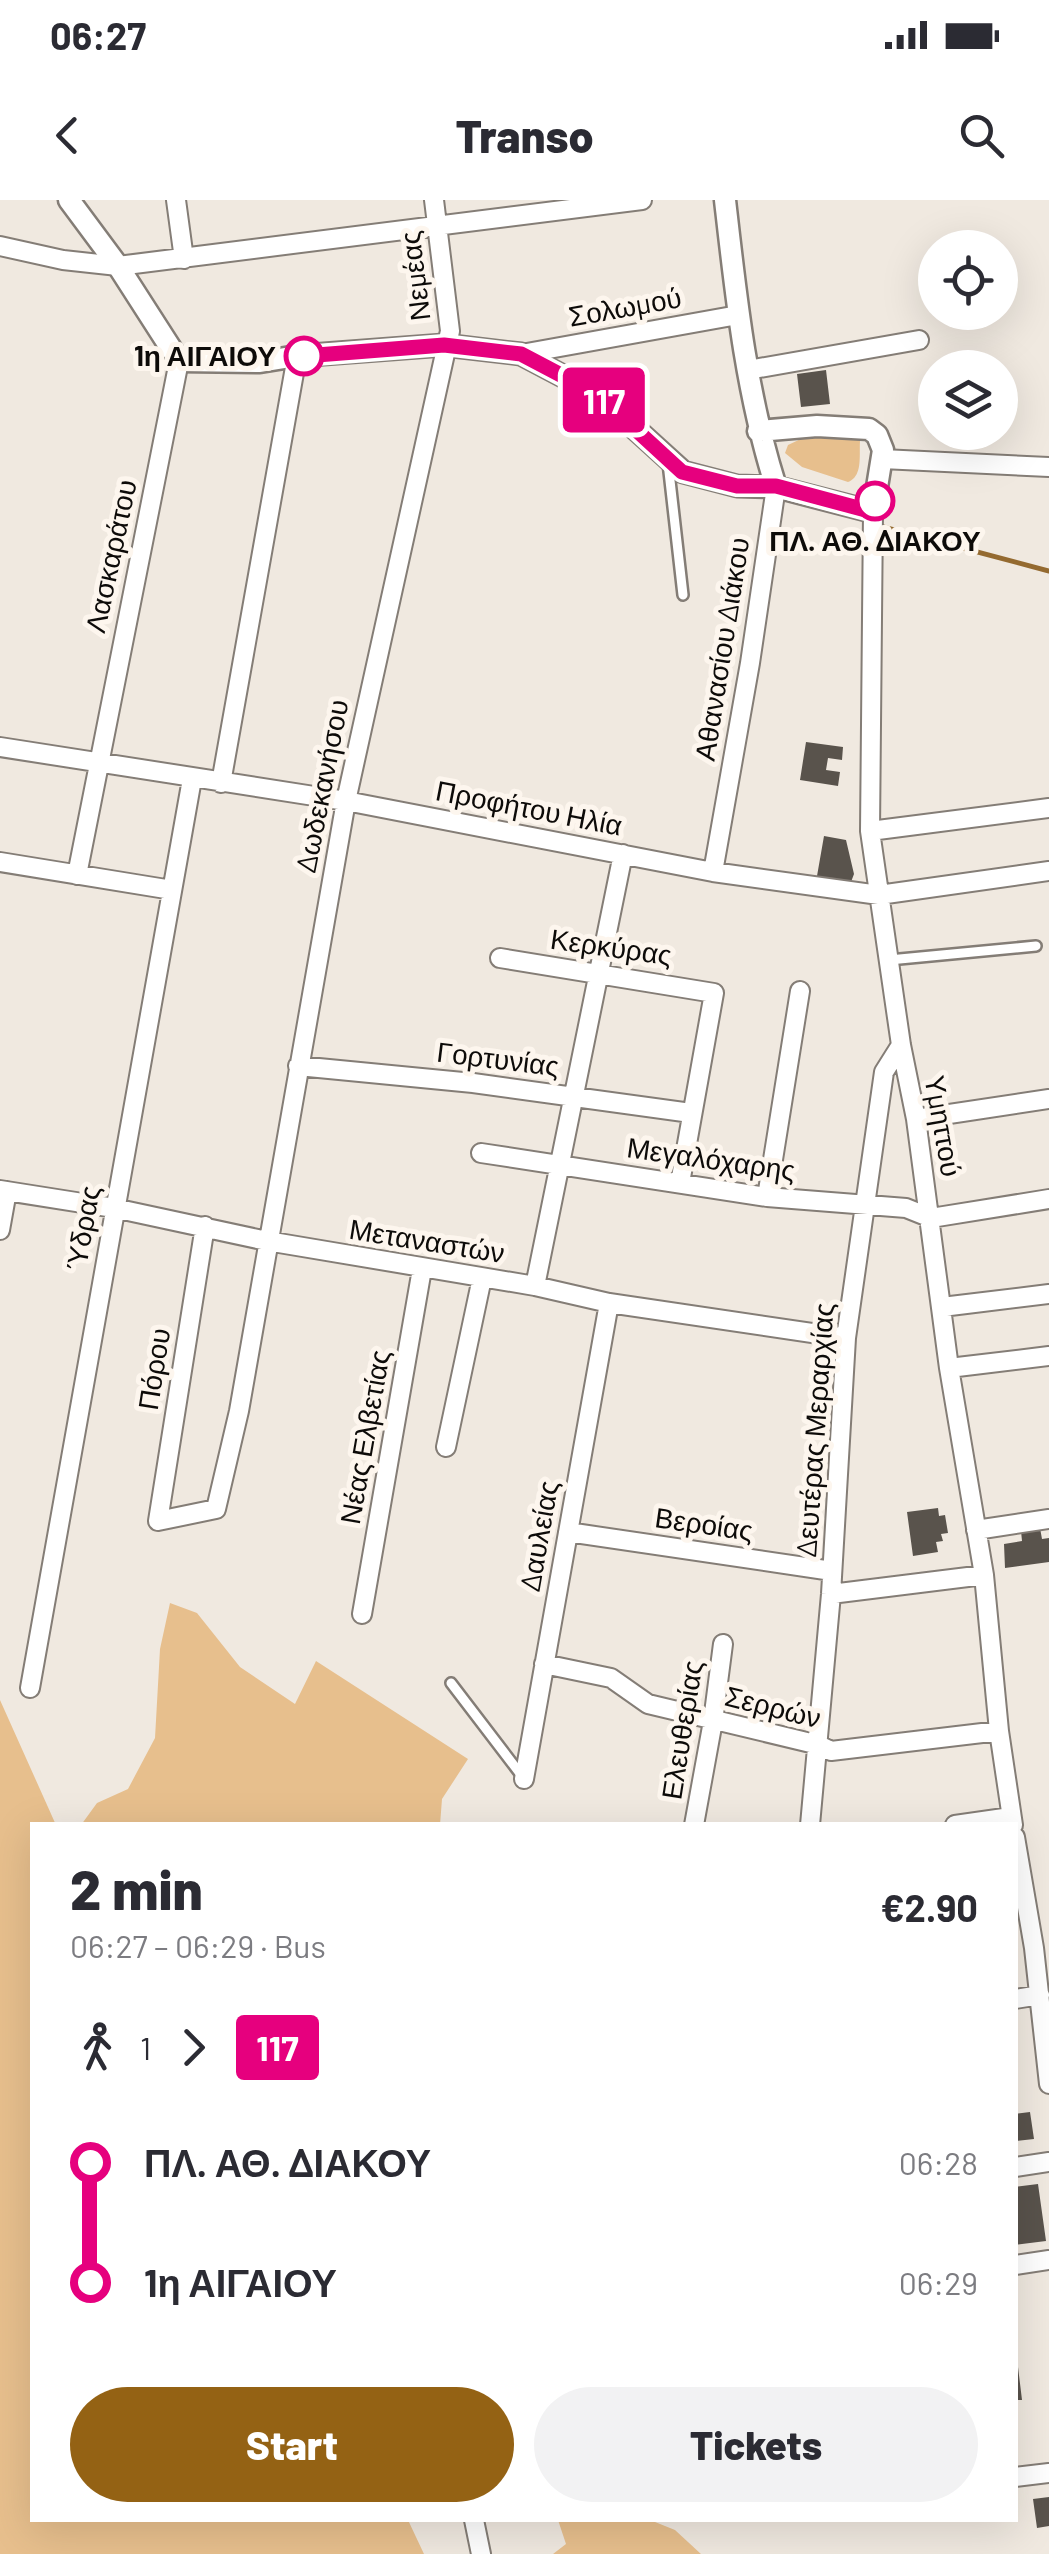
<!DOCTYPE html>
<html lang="en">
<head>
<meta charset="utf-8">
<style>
	:root { --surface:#fff; --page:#f2f2f3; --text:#2b2b33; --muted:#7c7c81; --accent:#946214 }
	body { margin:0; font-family:Barlow,sans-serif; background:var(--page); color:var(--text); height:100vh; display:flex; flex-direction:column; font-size:38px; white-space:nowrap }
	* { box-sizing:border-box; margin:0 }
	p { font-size:32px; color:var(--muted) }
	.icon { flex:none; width:55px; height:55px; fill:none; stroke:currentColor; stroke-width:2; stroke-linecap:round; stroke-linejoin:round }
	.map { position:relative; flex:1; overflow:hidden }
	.sheet { position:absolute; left:30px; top:1622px; width:988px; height:700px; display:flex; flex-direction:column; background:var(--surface); border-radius:0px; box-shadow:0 10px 40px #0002 }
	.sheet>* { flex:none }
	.badge { padding:0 20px; border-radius:8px; font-size:35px; line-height:65px }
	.fabs { position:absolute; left:918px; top:30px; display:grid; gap:20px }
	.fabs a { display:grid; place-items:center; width:100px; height:100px; border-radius:50%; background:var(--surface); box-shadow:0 10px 40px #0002; font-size:50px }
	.map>.badge { position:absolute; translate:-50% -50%; box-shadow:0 0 0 5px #fff }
	.legs { display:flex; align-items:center; gap:15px; height:110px; padding:0 40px; font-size:32px }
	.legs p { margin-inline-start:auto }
	.headline { display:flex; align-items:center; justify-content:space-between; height:170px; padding:0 40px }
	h1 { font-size:55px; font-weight:800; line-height:75px }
	.button { display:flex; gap:20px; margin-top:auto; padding:20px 40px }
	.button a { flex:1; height:115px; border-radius:60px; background:var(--accent); color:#fff; font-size:40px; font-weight:800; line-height:115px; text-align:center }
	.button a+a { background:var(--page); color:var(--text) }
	ul { padding:0 40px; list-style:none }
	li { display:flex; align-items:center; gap:35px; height:120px; font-size:38px }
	li i { display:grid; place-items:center; width:15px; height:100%; margin:0 12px; background:currentColor }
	li i::after { content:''; width:25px; height:25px; margin:-12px; border:8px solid; border-radius:50%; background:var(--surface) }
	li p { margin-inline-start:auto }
	li:first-child i { background:linear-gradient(#0000 50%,currentColor 0) }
	li:last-child i { background:linear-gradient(currentColor 50%,#0000 0) }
	.status { display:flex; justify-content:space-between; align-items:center; height:70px; padding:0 50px; background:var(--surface); direction:ltr }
	.status svg { height:28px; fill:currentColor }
	header { display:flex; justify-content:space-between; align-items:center; height:130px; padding:0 40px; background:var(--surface); font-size:45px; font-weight:800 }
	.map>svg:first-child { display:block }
	.green { fill:#e7bf8d }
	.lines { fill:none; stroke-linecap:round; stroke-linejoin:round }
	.stream { stroke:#946a30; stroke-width:5 }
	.building { fill:#59534c }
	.service-casing { stroke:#847d76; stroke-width:14 }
	.minor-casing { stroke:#847d76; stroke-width:22 }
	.tertiary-casing { stroke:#847d76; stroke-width:25 }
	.service { stroke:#fff; stroke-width:9 }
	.minor { stroke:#fff; stroke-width:18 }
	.tertiary { stroke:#fff; stroke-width:20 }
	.line-1-casing { stroke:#fff; stroke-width:22 }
	.line-1 { stroke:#e6007e; stroke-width:15 }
	.stop-1-dot { fill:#fff; stroke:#e6007e; stroke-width:5 }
	.labels { text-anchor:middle; stroke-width:10; stroke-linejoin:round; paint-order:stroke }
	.street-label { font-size:28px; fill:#0d0b09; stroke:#fdf6ee }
	.stop-label { font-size:28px; font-weight:bold; fill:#0d0b09; stroke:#fdf6ee; text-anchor:end }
</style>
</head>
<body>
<div class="status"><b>06:27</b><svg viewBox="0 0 49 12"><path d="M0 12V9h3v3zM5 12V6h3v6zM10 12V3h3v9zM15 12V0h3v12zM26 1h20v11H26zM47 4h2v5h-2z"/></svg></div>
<header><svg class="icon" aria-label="back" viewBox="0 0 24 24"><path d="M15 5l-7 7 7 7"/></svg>Transo<svg class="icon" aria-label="search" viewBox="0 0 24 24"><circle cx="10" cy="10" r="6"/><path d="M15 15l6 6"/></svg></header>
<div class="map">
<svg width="1049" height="2354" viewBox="0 0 1049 2354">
	<rect width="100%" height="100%" fill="#f0e9e0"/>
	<path class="green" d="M 836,232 L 857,237 L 860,241 C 859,256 863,276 848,282 L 802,267 L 785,253 L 788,245 L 805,237 Z
		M 170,1403 L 197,1413 L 240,1467 L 295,1504 L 316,1461 L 468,1559 L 442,1599 L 440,1625 L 81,1625 L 97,1603 L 128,1589 L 155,1538 L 160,1449 Z
		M 0,1500 L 56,1625 L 32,1625 L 32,2320 L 408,2320 L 424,2354 L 0,2354 Z
		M 558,2320 L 650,2320 L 675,2330 L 701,2354 L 553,2354 L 566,2344 Z"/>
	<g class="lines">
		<path class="stream" d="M 883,327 L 1049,371"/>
	</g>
	<path class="building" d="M 826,170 L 830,204 L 801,207 L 797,174 Z
		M 806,542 L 843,547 L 842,560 L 828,558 L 826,570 L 840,572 L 838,586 L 800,580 Z
		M 824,636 L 846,640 L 854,674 L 851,682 L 817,676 Z
		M 938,1308 L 939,1316 L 945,1315 L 948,1333 L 941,1334 L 943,1341 L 936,1342 L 938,1352 L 913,1356 L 907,1312 Z
		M 1040,1328 L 1042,1339 L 1049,1338 L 1049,1362 L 1005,1368 L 1004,1344 L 1022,1341 L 1021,1331 Z
		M 1030,1912 L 1034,1939 L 1015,1941 L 1015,1914 Z
		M 1038,1984 L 1046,2041 L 1015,2045 L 1015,1987 Z
		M 1018,2167 L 1022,2200 L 1015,2200 L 1015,2168 Z
		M 1049,2297 L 1049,2326 L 1037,2328 L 1033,2299 Z"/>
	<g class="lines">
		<g class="service-casing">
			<path id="service" d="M 668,263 L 683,395
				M 889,760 L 1036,746
				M 451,1483 L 522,1576"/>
		</g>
		<g class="minor-casing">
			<path id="minor" d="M 176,0 L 184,59
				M 0,46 L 63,60 L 118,66 L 642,0
				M 521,154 L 738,115
				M 748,170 L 919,140
				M 882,259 L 1049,267
				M 873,312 L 870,631 L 901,845 L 916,919 L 949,1168 L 984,1375 L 999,1531 L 1013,1625
				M 0,547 L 346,601 L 713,672 L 879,695 L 1049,671
				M 221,583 L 297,156
				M 870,631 L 1049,608
				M 0,662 L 172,690
				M 713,672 L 750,463 L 776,287
				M 77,675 L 179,161
				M 500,758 L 714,793 L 680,983
				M 298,866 L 473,883 L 691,913
				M 916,919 L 1049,899
				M 481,953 L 767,997 L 906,1008 L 931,1018 L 1049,999
				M 0,990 L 114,1008 L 267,1041 L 535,1086 L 609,1103 L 846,1138
				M 767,997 L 800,791
				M 205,1026 L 158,1321 L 216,1309 L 239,1211 L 346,601 L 450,131 L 434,0
				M 0,1030 L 7,991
				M 535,1086 L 623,654
				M 942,1107 L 1049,1094
				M 949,1168 L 1049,1156
				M 446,1247 L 482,1078
				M 976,1330 L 1049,1319
				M 568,1332 L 832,1371
				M 831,1394 L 984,1375
				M 362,1414 L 422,1069
				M 544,1464 L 611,1478 L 648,1504 L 819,1545 L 831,1551 L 999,1531
				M 30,1488 L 192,579
				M 524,1579 L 609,1103
				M 694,1625 L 713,1521 L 723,1444
				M 810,1625 L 831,1394 L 846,1138 L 884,872 L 901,845
				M 955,1625 L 1011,1617
				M 1015,1637 L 1034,1748 L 1049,1884
				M 1015,1799 L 1040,1795
				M 1015,1967 L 1049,1962
				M 1015,2065 L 1049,2060
				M 1015,2277 L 1049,2273
				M 474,2320 L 481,2354"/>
		</g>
		<g class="tertiary-casing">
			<path id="tertiary" d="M 69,0 L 118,66 L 179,161 L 260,162 L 297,156 L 444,145 L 521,154 L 597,194 L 683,272 L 737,286 L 776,287 L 873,312 L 883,250 L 877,235 L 869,229 L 817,226 L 758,231
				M 725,0 C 736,97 746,193 776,287"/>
		</g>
		<use href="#service" class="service"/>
		<use href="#minor" class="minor"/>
		<use href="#tertiary" class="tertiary"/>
	</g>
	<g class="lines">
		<g class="line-1-casing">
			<path id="line-1" d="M 304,156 L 444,145 L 521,154 L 597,194 L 682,272 L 737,286 L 776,286 L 873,312 L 875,301"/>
		</g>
		<use href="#line-1" class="line-1"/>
	</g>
	<g class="stop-1-dot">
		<circle cx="304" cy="156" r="18"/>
		<circle cx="875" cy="301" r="18"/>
	</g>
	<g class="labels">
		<g class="street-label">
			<text transform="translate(415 76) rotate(-97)" y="10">Νεμέας</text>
			<text transform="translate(625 107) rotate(-10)" y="10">Σολωμού</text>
			<text transform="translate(111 356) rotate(-78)" y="10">Λασκαράτου</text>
			<text transform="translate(722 449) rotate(-81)" y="10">Αθανασίου Διάκου</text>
			<text transform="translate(322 586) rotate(-79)" y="10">Δωδεκανήσου</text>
			<text transform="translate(529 608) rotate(11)" y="10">Προφήτου Ηλία</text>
			<text transform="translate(611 747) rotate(8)" y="10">Κερκύρας</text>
			<text transform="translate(498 859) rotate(7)" y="10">Γορτυνίας</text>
			<text transform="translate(943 926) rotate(80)" y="10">Υμηττού</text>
			<text transform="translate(711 959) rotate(8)" y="10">Μεγαλόχαρης</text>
			<text transform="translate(83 1028) rotate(-80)" y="10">Ύδρας</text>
			<text transform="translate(427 1041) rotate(9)" y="10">Μεταναστών</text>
			<text transform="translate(154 1169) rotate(-81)" y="10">Πόρου</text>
			<text transform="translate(815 1230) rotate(-86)" y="10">Δευτέρας Μεραρχίας</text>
			<text transform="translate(365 1237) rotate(-80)" y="10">Νέας Ελβετίας</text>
			<text transform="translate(704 1324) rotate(8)" y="10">Βεροίας</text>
			<text transform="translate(539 1336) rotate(-80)" y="10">Δαυλείας</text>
			<text transform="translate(773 1507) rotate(14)" y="10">Σερρών</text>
			<text transform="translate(682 1530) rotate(-81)" y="10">Ελευθερίας</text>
		</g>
		<g class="stop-label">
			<text x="276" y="166">1η ΑΙΓΑΙΟΥ</text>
			<text x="875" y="351" text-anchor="middle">ΠΛ. ΑΘ. ΔΙΑΚΟΥ</text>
		</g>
	</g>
</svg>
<div class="fabs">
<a><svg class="icon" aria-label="locate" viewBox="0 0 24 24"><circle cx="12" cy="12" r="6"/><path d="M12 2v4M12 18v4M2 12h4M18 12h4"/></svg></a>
<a><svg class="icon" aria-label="layers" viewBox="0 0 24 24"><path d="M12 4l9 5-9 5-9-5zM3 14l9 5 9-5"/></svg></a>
</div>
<b class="badge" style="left:604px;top:200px;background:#e6007e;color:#fff">117</b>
<section class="sheet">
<div class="headline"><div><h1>2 min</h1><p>06:27 – 06:29 · Bus</p></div><b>€2.90</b></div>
<div class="legs"><svg class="icon" aria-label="walk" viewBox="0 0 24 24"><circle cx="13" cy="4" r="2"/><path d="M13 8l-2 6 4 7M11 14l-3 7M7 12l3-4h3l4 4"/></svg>1<svg class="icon" aria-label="forward" viewBox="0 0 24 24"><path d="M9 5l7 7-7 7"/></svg><b class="badge" style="background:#e6007e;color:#fff">117</b></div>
<ul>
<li><i style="color:#e6007e"></i><b>ΠΛ. ΑΘ. ΔΙΑΚΟΥ</b><p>06:28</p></li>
<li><i style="color:#e6007e"></i><b>1η ΑΙΓΑΙΟΥ</b><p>06:29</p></li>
</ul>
<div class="button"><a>Start</a><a>Tickets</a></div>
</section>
</div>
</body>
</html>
